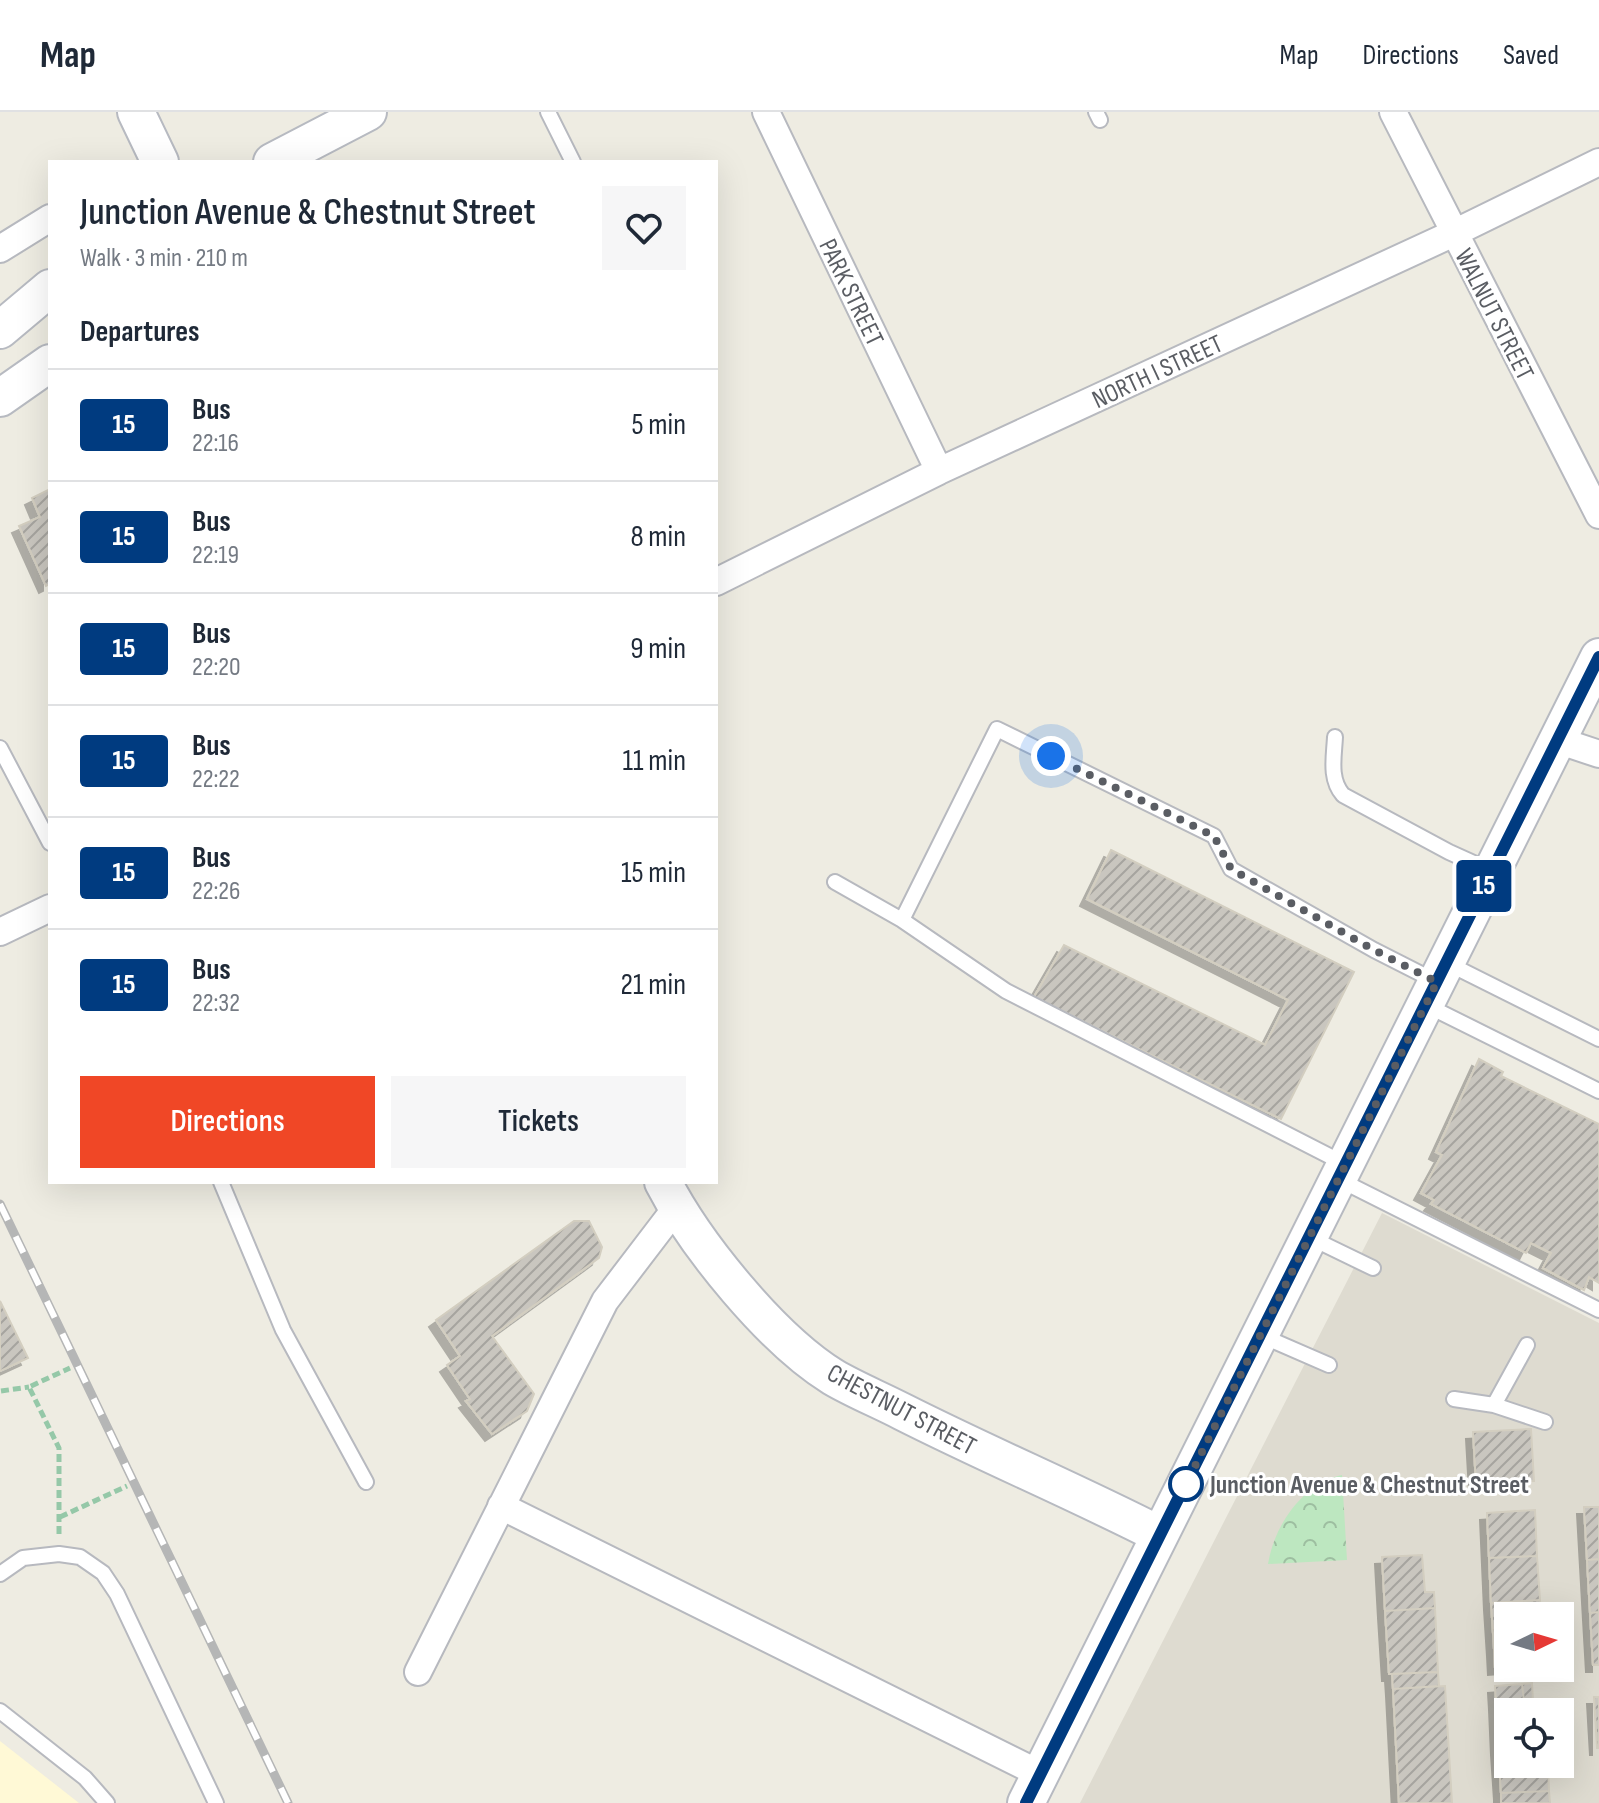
<!DOCTYPE html>
<html lang="en">
<head>
<meta charset="utf-8">
<style>
	:root { --surface:#fff; --page:#f6f6f7; --text:#1f2937; --muted:#747a83; --line:#e0e1e3; --accent:#f04726 }
	body { margin:0; font-family:"Sofia Sans Condensed",sans-serif; background:var(--page); color:var(--text); height:100vh; display:flex; flex-direction:column; font-size:30px; white-space:nowrap }
	* { box-sizing:border-box; margin:0 }
	p { font-size:26px; color:var(--muted) }
	.icon { flex:none; width:44px; height:44px; fill:none; stroke:currentColor; stroke-width:2; stroke-linecap:round; stroke-linejoin:round }
	.map { position:relative; flex:1; overflow:hidden }
	.details { position:absolute; left:48px; top:48px; width:670px; height:1024px; display:flex; flex-direction:column; background:var(--surface); border-radius:0px; box-shadow:0 8px 32px #0002 }
	.details>* { flex:none }
	.badge { padding:0 16px; border-radius:6px; font-size:28px; line-height:52px }
	.needle { width:52px; rotate:85deg }
	.fabs { position:absolute; left:1494px; top:1490px; display:grid; gap:16px }
	.fabs a { display:grid; place-items:center; width:80px; height:80px; border-radius:0px; background:var(--surface); box-shadow:0 8px 32px #0002; font-size:40px }
	.you { position:absolute; width:40px; height:40px; margin:-20px; border:6px solid #fff; border-radius:50%; background:#1a73e8; box-shadow:0 0 0 12px #1a73e833 }
	.map>.badge { position:absolute; translate:-50% -50%; box-shadow:0 0 0 4px #fff }
	h2 { padding:0 32px; font-size:30px; line-height:72px }
	.round { display:grid; place-items:center; flex:none; width:84px; height:84px; border-radius:0px; background:var(--page) }
	.overview { display:flex; align-items:center; justify-content:space-between; height:136px; padding:0 32px }
	h1 { font-size:38px; font-weight:600; line-height:60px }
	.action { display:flex; gap:16px; margin-top:auto; padding:16px 32px }
	.action a { flex:1; height:92px; border-radius:0px; background:var(--accent); color:#fff; font-size:32px; font-weight:600; line-height:92px; text-align:center }
	.action a+a { background:var(--page); color:var(--text) }
	ul { padding:0; list-style:none }
	li { display:flex; align-items:center; gap:24px; height:112px; padding:0 32px; border-top:2px solid var(--line) }
	li div { flex:1 }
	li b { display:block; font-size:30px }
	li em { font-style:normal }
	li .badge { min-width:88px; font-weight:700; text-align:center }
	header { display:flex; align-items:center; gap:48px; box-sizing:border-box; height:112px; padding:0 40px; background:var(--surface); border-bottom:2px solid var(--line) }
	header strong { font-size:38px }
	nav { display:flex; gap:44px; margin-inline-start:auto; font-size:28px }
	.map>svg:first-child { display:block }
	.commercial { fill:#fff9d6 }
	.education { fill:#dedbd0; fill-rule:evenodd }
	.park { fill:url(#park-crowns) }
	.building { fill:url(#building-hatch); stroke:#d3cec0; stroke-width:2; filter:url(#shadow) }
	.lines { fill:none; stroke-linecap:round; stroke-linejoin:round }
	.lane-casing { stroke:#b7b9bf; stroke-width:18 }
	.street-casing { stroke:#b7b9bf; stroke-width:30 }
	.secondary-casing { stroke:#b7bac1; stroke-width:40 }
	.path { stroke:#95c8a8; stroke-width:5; stroke-dasharray:8 4; stroke-linecap:butt }
	.lane { stroke:#fff; stroke-width:14 }
	.street { stroke:#fff; stroke-width:26 }
	.secondary { stroke:#fff; stroke-width:36 }
	.rail-casing { stroke:#b5b6b6; stroke-width:9 }
	.rail { stroke:#fff; stroke-width:6; stroke-dasharray:18; stroke-linecap:butt }
	.line-casing { stroke:#fff; stroke-width:18 }
	.line { stroke:#003b80; stroke-width:12 }
	.walk { stroke:#5a5d63; stroke-width:8; stroke-dasharray:0 14.4 }
	.stop-dot { fill:#fff; stroke:#003b80; stroke-width:4 }
	.labels { text-anchor:middle; stroke-width:6; stroke-linejoin:round; paint-order:stroke }
	.street-label { font-size:26px; fill:#5a5d63; stroke:#fff }
	.stop-label { font-size:26px; font-weight:bold; fill:#5a5d63; stroke:#fff; text-anchor:start }
</style>
</head>
<body>
<header>
<strong>Map</strong>
<nav><a>Map</a><a>Directions</a><a>Saved</a></nav>
</header>
<div class="map">
<svg width="1599" height="1691" viewBox="0 0 1599 1691">
	<defs>
		<pattern id="park-crowns" width="20" height="18" patternUnits="userSpaceOnUse" patternTransform="scale(2)"><rect width="20" height="18" fill="#bde7c0"/><path d="M2 6a3 3 0 1 1 6 0M12 15a3 3 0 1 1 6 0" fill="none" stroke="#9dbea0"/></pattern>
		<pattern id="building-hatch" width="6" height="6" patternUnits="userSpaceOnUse" patternTransform="scale(2)"><rect width="6" height="6" fill="#c9c6bf"/><path d="M-1 1l2-2M0 6l6-6M5 7l2-2" fill="none" stroke="#a6a49f"/></pattern>
		<filter id="shadow"><feDropShadow dx="-7" dy="7" stdDeviation="0" flood-color="#0004"/></filter>
	</defs>
	<rect width="100%" height="100%" fill="#eeece2"/>
	<path class="commercial" d="M 0,1629 L 79,1691 L 80,1691 L 0,1691 Z"/>
	<path class="education" d="M 1382,1101 L 1599,1211 L 1599,1691 L 1080,1691 ZM 1508,1504 L 1560,1504 L 1560,1556 L 1508,1556 ZM 1508,1600 L 1560,1600 L 1560,1652 L 1508,1652 Z"/>
	<path class="park" d="M 1342,1363 L 1347,1448 L 1268,1452 C 1274,1414 1302,1372 1342,1363 Z"/>
	<path class="building" d="M 50,377 L 50,472 L 46,474 L 19,414 L 40,405 L 32,386 Z
		M 1111,738 L 1354,860 L 1281,1007 L 1034,885 L 1064,833 L 1265,933 L 1288,888 L 1087,787 Z
		M 1479,947 L 1503,960 L 1501,964 L 1599,1012 L 1599,1171 L 1589,1165 L 1584,1178 L 1543,1156 L 1551,1141 L 1531,1131 L 1526,1141 L 1431,1092 L 1434,1088 L 1421,1081 L 1442,1043 L 1436,1040 Z
		M 574,1109 L 589,1109 L 602,1135 L 599,1146 L 492,1224 L 534,1282 L 527,1299 L 492,1322 L 466,1289 L 470,1287 L 447,1253 L 460,1244 L 436,1208 Z
		M 0,1189 L 28,1246 L 0,1259 Z
		M 1531,1317 L 1534,1369 L 1476,1372 L 1473,1320 Z
		M 1584,1395 L 1599,1395 L 1599,1447 L 1587,1448 Z
		M 1535,1398 L 1537,1444 L 1489,1446 L 1487,1401 Z
		M 1422,1443 L 1425,1480 L 1434,1480 L 1435,1496 L 1385,1499 L 1382,1445 Z
		M 1537,1444 L 1540,1488 L 1491,1491 L 1489,1446 Z
		M 1599,1447 L 1599,1500 L 1590,1501 L 1587,1448 Z
		M 1540,1488 L 1541,1504 L 1508,1504 L 1508,1536 L 1494,1537 L 1491,1491 Z
		M 1435,1496 L 1438,1560 L 1389,1562 L 1385,1499 Z
		M 1599,1500 L 1599,1553 L 1593,1553 L 1590,1501 Z
		M 1505,1536 L 1506,1555 L 1495,1556 L 1494,1537 Z
		M 1438,1560 L 1439,1574 L 1393,1577 L 1392,1562 Z
		M 1532,1571 L 1533,1589 L 1524,1589 L 1522,1572 Z
		M 1522,1572 L 1524,1589 L 1496,1591 L 1495,1574 Z
		M 1445,1574 L 1452,1691 L 1399,1691 L 1393,1577 Z
		M 1594,1585 L 1599,1585 L 1599,1636 L 1597,1636 Z
		M 1545,1588 L 1545,1600 L 1508,1600 L 1508,1636 L 1498,1636 L 1496,1591 Z
		M 1498,1636 L 1508,1636 L 1508,1652 L 1548,1652 L 1549,1679 L 1501,1681 Z
		M 1549,1679 L 1550,1691 L 1501,1691 L 1501,1681 Z"/>
	<g class="lines">
		<g class="lane-casing">
			<path id="lane" d="M 548,0 L 573,50
				M 1096,0 L 1100,8
				M 1335,625 C 1334,645 1329,667 1343,683 L 1449,740 L 1491,759
				M 0,636 L 50,731
				M 835,770 L 902,808 L 1006,879 L 1345,1052
				M 902,808 L 997,617 L 1214,724 L 1231,757 L 1374,838 L 1437,870
				M 1447,851 L 1599,927
				M 1426,893 L 1599,979
				M 1338,1067 L 1599,1198
				M 221,1070 L 283,1218 L 366,1370
				M 1309,1125 L 1373,1156
				M 1260,1223 L 1329,1253
				M 1454,1287 L 1494,1293 L 1545,1310
				M 1494,1293 L 1527,1233
				M 0,1462 L 23,1446 L 59,1442 L 80,1445 L 103,1461 L 117,1482 L 216,1691
				M 0,1599 L 85,1666 L 107,1691"/>
		</g>
		<g class="street-casing">
			<path id="street" d="M 766,0 L 939,359
				M 1393,0 L 1599,403
				M 0,137 L 50,106
				M 716,470 L 939,359 L 1454,121 L 1599,50
				M 1557,628 L 1599,642
				M 0,820 L 50,796
				M 501,1394 L 1040,1662
				M 418,1560 L 605,1189 L 676,1096"/>
		</g>
		<g class="secondary-casing">
			<path id="secondary" d="M 136,0 L 160,50
				M 272,50 L 368,0
				M 0,218 L 50,176
				M 0,286 L 50,251
				M 663,1070 C 696,1134 772,1227 833,1265 C 855,1278 880,1288 903,1300 C 988,1343 1076,1380 1160,1423
				M 1026,1691 L 1599,545"/>
		</g>
		<path class="path" d="M 1,1279 L 29,1275
			M 60,1405 L 127,1374
			M 59,1422 L 59,1336 L 29,1275 L 70,1256"/>
		<use href="#lane" class="lane"/>
		<use href="#street" class="street"/>
		<use href="#secondary" class="secondary"/>
		<g class="rail-casing">
			<path id="rail" d="M 0,1092 L 288,1691"/>
		</g>
		<use href="#rail" class="rail"/>
	</g>
	<g class="lines">
		<g class="line-casing">
			<path id="line" d="M 1026,1691 L 1599,545"/>
		</g>
		<use href="#line" class="line"/>
		<path class="walk" d="M 1051,644 L 1214,724 L 1231,757 L 1374,838 L 1437,870 L 1186,1372"/>
	</g>
	<circle class="stop-dot" cx="1186" cy="1372" r="16"/>
	<g class="labels">
		<g class="street-label">
			<text transform="translate(852 180) rotate(64)" y="9">PARK STREET</text>
			<text transform="translate(1495 202) rotate(63)" y="9">WALNUT STREET</text>
			<text transform="translate(1157 259) rotate(-25)" y="9">NORTH I STREET</text>
			<text transform="translate(902 1297) rotate(28)" y="9">CHESTNUT STREET</text>
		</g>
		<g class="stop-label">
			<text x="1210" y="1381">Junction Avenue &amp; Chestnut Street</text>
		</g>
	</g>
</svg>
<div class="fabs">
<a><svg class="needle" viewBox="-14 -14 28 28"><path d="M0-13l5 13h-10z" fill="#e53935"/><path d="M0 13l5-13h-10z" fill="#747a83"/></svg></a>
<a><svg class="icon" aria-label="locate" viewBox="0 0 24 24"><circle cx="12" cy="12" r="6"/><path d="M12 2v4M12 18v4M2 12h4M18 12h4"/></svg></a>
</div>
<div class="you" style="left:1051px;top:644px"></div>
<b class="badge" style="left:1484px;top:774px;background:#003b80;color:#fff">15</b>
<section class="details">
<div class="overview"><div><h1>Junction Avenue &amp; Chestnut Street</h1><p>Walk · 3 min · 210 m</p></div><a class="round"><svg class="icon" aria-label="heart" viewBox="0 0 24 24"><path d="M12 20l-8-8c-3-5 5-10 8-4 3-6 11-1 8 4z"/></svg></a></div>
<h2>Departures</h2>
<ul>
<li><span class="badge" style="background:#003b80;color:#fff">15</span><div><b>Bus</b><p>22:16</p></div><em>5 min</em></li>
<li><span class="badge" style="background:#003b80;color:#fff">15</span><div><b>Bus</b><p>22:19</p></div><em>8 min</em></li>
<li><span class="badge" style="background:#003b80;color:#fff">15</span><div><b>Bus</b><p>22:20</p></div><em>9 min</em></li>
<li><span class="badge" style="background:#003b80;color:#fff">15</span><div><b>Bus</b><p>22:22</p></div><em>11 min</em></li>
<li><span class="badge" style="background:#003b80;color:#fff">15</span><div><b>Bus</b><p>22:26</p></div><em>15 min</em></li>
<li><span class="badge" style="background:#003b80;color:#fff">15</span><div><b>Bus</b><p>22:32</p></div><em>21 min</em></li>
</ul>
<div class="action"><a>Directions</a><a>Tickets</a></div>
</section>
</div>
</body>
</html>
